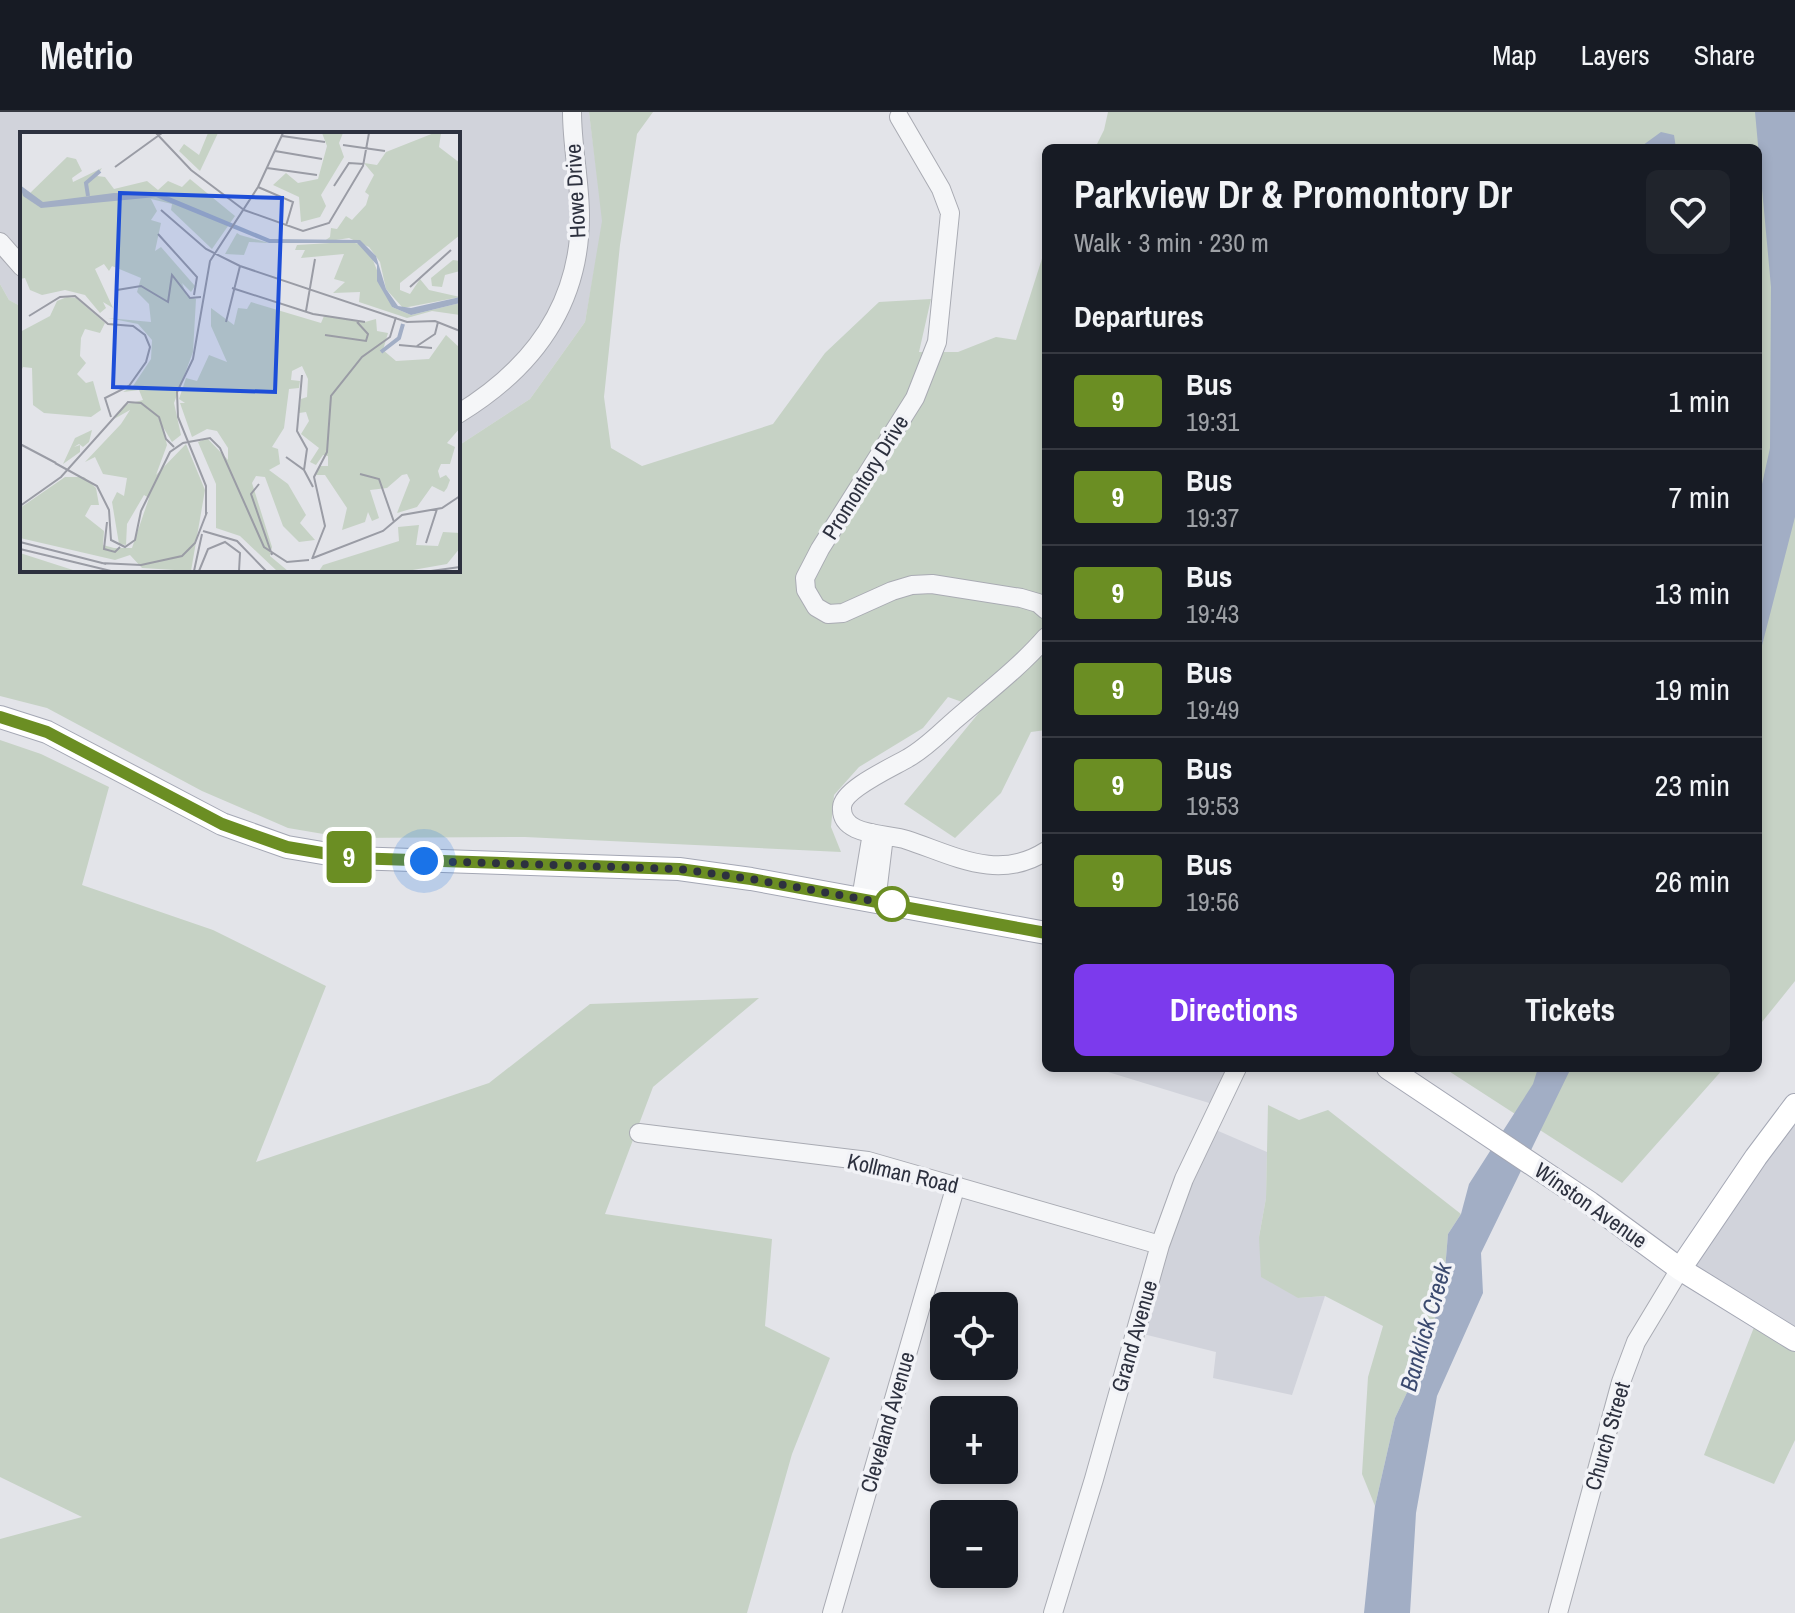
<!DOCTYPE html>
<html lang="en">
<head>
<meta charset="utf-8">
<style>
	:root { --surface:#171b24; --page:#20242c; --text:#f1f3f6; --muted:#9ea1a6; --line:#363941; --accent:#7c3aed }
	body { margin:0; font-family:"Archivo Narrow",sans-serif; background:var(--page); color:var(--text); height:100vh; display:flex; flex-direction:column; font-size:30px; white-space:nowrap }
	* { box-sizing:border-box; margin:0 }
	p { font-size:26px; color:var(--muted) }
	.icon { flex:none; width:44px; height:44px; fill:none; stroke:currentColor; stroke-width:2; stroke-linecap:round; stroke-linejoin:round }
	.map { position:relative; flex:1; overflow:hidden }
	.panel { position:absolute; left:1042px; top:32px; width:720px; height:928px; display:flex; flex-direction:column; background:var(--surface); border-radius:12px; box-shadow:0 4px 12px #0003 }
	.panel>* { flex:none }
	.badge { padding:0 16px; border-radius:6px; font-size:28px; line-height:52px }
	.fabs { position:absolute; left:930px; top:1180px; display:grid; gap:16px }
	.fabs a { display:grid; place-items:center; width:88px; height:88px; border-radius:12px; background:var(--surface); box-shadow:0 4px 12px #0003; font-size:40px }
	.you { position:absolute; width:40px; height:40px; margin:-20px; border:6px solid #fff; border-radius:50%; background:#1a73e8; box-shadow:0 0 0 12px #1a73e833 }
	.map>.badge { position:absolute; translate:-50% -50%; box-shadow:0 0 0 4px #fff }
	h2 { padding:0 32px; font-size:30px; line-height:72px }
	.round { display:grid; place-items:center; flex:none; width:84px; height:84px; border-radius:12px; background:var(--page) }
	.head { display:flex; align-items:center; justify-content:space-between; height:136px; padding:0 32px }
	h1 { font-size:38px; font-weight:700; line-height:60px }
	.cta { display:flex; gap:16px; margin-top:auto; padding:16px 32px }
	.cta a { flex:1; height:92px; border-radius:12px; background:var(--accent); color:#fff; font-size:32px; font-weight:700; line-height:92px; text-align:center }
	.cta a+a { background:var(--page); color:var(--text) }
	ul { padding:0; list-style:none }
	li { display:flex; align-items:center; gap:24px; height:96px; padding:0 32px; border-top:2px solid var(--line) }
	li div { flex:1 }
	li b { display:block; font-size:30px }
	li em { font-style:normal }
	li .badge { min-width:88px; font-weight:700; text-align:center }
	header { display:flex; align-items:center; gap:48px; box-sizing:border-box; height:112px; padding:0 40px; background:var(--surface); border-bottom:2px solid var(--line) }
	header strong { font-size:38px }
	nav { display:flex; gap:44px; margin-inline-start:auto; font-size:28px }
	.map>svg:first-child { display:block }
	.built { fill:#d1d3db }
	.green { fill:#c6d2c5 }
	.water { fill:#a2aec5 }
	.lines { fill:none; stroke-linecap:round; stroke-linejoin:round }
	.minor-casing { stroke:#a9abb3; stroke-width:20 }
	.major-casing { stroke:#a4a7b4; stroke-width:24 }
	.minor { stroke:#f5f6f8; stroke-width:18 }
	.major { stroke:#fff; stroke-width:22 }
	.line-casing { stroke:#fff; stroke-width:18 }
	.line { stroke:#6b8e23; stroke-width:12 }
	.walk { stroke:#2d313f; stroke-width:8; stroke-dasharray:0 14.4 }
	.stop-dot { fill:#fff; stroke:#6b8e23; stroke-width:4 }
	.labels { text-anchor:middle; stroke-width:7; stroke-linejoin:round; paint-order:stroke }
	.street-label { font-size:22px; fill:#2d313f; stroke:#f2f3f7 }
	.water-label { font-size:24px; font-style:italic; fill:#3b4a6f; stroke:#f2f3f7 }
	.inset-river { fill:none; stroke:#a2aec5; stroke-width:4 }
	.inset-road { fill:none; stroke:#9a9ca5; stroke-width:2 }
	.view { fill:#1d4ed8; fill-opacity:0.15; stroke:#1d4ed8; stroke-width:4 }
	.inset-edge { fill:none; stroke:#2d313f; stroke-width:4 }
</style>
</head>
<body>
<header>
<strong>Metrio</strong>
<nav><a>Map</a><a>Layers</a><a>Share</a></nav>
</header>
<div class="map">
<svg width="1795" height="1501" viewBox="0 0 1795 1501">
	<rect width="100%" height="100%" fill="#e3e4e9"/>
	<path class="built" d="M 0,0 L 589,0 L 603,109 L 585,210 L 530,287 L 458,334 L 458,22 L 22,22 L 22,195 L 9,188 L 0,172 Z
		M 1095,956 L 1237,956 L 1219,994 Z
		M 1795,993 L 1795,1228 L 1680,1157 Z
		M 1209,1015 L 1267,1040 L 1266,1086 L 1259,1125 L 1298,1186 L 1325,1184 L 1292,1283 L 1213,1266 L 1216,1240 L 1135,1220 Z"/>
	<path class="green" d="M 589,0 L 653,0 L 637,22 L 620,133 L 604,285 L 611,336 L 642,354 L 773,312 L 825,241 L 879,190 L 931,187 L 919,240 L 958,240 L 996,225 L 1016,228 L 1046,134 L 1046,618 L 1031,620 L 1001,681 L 955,726 L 904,692 L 982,597 L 948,585 L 923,616 L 859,655 L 834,683 L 831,715 L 841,740 L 525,725 L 347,726 L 288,716 L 202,679 L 47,596 L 0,584 L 0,172 L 9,188 L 22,195 L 22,458 L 458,458 L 458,334 L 530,287 L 585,210 L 602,109 Z
		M 1108,0 L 1795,0 L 1795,869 L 1758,915 L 1758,36 L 1095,36 L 1104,18 Z
		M 0,628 L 41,642 L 109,675 L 82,773 L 213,818 L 326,874 L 256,1050 L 489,971 L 590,892 L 759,886 L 653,975 L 605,1102 L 772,1127 L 765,1214 L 830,1246 L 792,1342 L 747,1501 L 0,1501 L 0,1427 L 82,1405 L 0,1365 Z
		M 1444,956 L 1724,956 L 1622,1071 Z
		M 1268,993 L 1299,1008 L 1328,998 L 1461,1102 L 1448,1122 L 1443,1182 L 1419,1255 L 1395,1306 L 1375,1394 L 1362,1362 L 1368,1265 L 1383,1214 L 1325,1184 L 1298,1186 L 1261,1165 L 1259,1125 L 1266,1086 Z
		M 1758,1205 L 1795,1228 L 1795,1328 L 1774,1372 L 1704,1343 Z"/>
	<path class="water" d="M 1755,0 L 1795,0 L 1795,405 L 1758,549 L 1758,390 L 1770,336 L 1771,175 Z
		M 1661,20 L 1674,23 L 1676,36 L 1639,36 Z
		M 1538,956 L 1571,956 L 1481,1141 L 1483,1181 L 1437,1284 L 1416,1401 L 1410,1501 L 1364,1501 L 1375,1394 L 1395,1306 L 1419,1255 L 1443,1182 L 1448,1122 L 1461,1102 L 1469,1072 L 1533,972 Z"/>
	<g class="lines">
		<g class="minor-casing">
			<path id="minor" d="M 899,5 L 941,77 L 950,101 L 937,230 L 915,286 L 820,437 L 805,466 L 806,478 L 816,495 L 828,502 L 843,501 L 892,479 L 912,473 L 932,472 L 1021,486 L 1038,491 L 1046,498
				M 0,130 L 22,155
				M 458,302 C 532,257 580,193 580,104 C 580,69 572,35 572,0
				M 1046,525 C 1020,555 986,581 956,607 C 941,620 926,636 908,646 C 893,655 843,677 842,695 C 840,725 887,721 907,728 C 953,743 998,770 1046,739
				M 861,787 L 872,721
				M 876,790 L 884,724
				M 639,1021 L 868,1049 L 1160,1133
				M 832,1501 L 956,1073
				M 1053,1501 L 1094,1367 L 1160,1133 L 1184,1067 L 1237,956
				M 1558,1501 L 1621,1270 L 1636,1230 L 1680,1157"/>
		</g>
		<g class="major-casing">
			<path id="major" d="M 0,605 L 47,620 L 222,712 L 287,735 L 352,746 L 679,757 L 751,767 L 1046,821
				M 1388,956 L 1590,1091 L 1680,1157 L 1795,1228
				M 1680,1157 L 1756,1045 L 1795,993"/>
		</g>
		<use href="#minor" class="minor"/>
		<use href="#major" class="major"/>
	</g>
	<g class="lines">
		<g class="line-casing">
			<path id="line" d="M 0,605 L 47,620 L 222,712 L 287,735 L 352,746 L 679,757 L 751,767 L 1046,821"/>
		</g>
		<use href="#line" class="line"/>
		<path class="walk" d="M 424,749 L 679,757 L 751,767 L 895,793 L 892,792"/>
	</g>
	<circle class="stop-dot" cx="892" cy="792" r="16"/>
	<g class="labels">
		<g class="street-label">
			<text transform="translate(575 79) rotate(-93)" y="8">Howe Drive</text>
			<text transform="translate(865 365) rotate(-58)" y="8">Promontory Drive</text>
			<text transform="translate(903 1061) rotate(13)" y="8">Kollman Road</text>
			<text transform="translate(1591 1093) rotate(35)" y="8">Winston Avenue</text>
			<text transform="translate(1134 1224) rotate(-74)" y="8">Grand Avenue</text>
			<text transform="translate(887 1310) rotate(-74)" y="8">Cleveland Avenue</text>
			<text transform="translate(1607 1324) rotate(-74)" y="8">Church Street</text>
		</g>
		<g class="water-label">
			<text transform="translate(1426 1215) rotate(-74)" y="8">Banklick Creek</text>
		</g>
	</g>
	<g transform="translate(20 20)">
		<rect width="440" height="440" fill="#e3e4e9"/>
		<path d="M 188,1 L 198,1 L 180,39 L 159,19 L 164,12 L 179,23 ZM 302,1 L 323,1 L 319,11 L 324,25 L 301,63 L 306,74 L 300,85 L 281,90 L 279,65 L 253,53 L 266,41 L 278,51 L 298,47 L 307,14 ZM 414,1 L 421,1 L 419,15 L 440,31 L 440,103 L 380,151 L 380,158 L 390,162 L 400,147 L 409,158 L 440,165 L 383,176 L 366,157 L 360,130 L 349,115 L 329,106 L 303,110 L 310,105 L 311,96 L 317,97 L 326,84 L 332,88 L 346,73 L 349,63 L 345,60 L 354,43 L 344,31 L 357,33 L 366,20 ZM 47,25 L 56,27 L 62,39 L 52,46 L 53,50 L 82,36 L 77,44 L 85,45 L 94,57 L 127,49 L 138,58 L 148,49 L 162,55 L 170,47 L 215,84 L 192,117 L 151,78 L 152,72 L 131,67 L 137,79 L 131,88 L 141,91 L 135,119 L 141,115 L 175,154 L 171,160 L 162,151 L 167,164 L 176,167 L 173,220 L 154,271 L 161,303 L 152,310 L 143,295 L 147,313 L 136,343 L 166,312 L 185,358 L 171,439 L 122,436 L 110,423 L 95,428 L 0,406 L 0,376 L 45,345 L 64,345 L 76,356 L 79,373 L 71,373 L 65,384 L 84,399 L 83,413 L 94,416 L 112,416 L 129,366 L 124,363 L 107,392 L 106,413 L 99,412 L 92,370 L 97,360 L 104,364 L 107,346 L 83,342 L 75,325 L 65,330 L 101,292 L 110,278 L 94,287 L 104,273 L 123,268 L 119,258 L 103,260 L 113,254 L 131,227 L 132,208 L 118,192 L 88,186 L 131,190 L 129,172 L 117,160 L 121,146 L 92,134 L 89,139 L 84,132 L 75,137 L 93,176 L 83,170 L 86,176 L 80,181 L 65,163 L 45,158 L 22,163 L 10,158 L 5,146 L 0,147 L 0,56 L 7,64 ZM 217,101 L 220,103 L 249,111 L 229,110 L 224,123 L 205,122 ZM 327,110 L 342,112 L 350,121 L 372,175 L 391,183 L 440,171 L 440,183 L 412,179 L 387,186 L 339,170 L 340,160 L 313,161 L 325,150 L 314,147 L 324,122 L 281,126 L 285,118 L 275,118 L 277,113 ZM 433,128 L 440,129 L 440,139 L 425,143 L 422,155 L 412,154 L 411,146 ZM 47,165 L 56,166 L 85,191 L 80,201 L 65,197 L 61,206 L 60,224 L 66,231 L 57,242 L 66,251 L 73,249 L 81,278 L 71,285 L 24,281 L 13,273 L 12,236 L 3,235 L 0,241 L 0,200 L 30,184 L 37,169 ZM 231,170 L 301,191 L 304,184 L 345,190 L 356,187 L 357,199 L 368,201 L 363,218 L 376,229 L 409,227 L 426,203 L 440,216 L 440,296 L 427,311 L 435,315 L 430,332 L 421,332 L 418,339 L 420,346 L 426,343 L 430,348 L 427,356 L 424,360 L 412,354 L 397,375 L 377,381 L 390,348 L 387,342 L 382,343 L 367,356 L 350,358 L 359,386 L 352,389 L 348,380 L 345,390 L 322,398 L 327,376 L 305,343 L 296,343 L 300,334 L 308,334 L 308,324 L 303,323 L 296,333 L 290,330 L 299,316 L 281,302 L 289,289 L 286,280 L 279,281 L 281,267 L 287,265 L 288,247 L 282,234 L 272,239 L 271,248 L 280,249 L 279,256 L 269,257 L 264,296 L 252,315 L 258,317 L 260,332 L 249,338 L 268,352 L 286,383 L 280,391 L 295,408 L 279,410 L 263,394 L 245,345 L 236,344 L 232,351 L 252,415 L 250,424 L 268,439 L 257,439 L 220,404 L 196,396 L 196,352 L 178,310 L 187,306 L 208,328 L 208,316 L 197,299 L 187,297 L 172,305 L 160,271 L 165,271 L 159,267 L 166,246 L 177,249 L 189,223 L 207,230 L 191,194 L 191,176 L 214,193 L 218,176 L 227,177 ZM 72,298 L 69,310 L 63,315 L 59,312 L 54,315 L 60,313 L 60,320 L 43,332 L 55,306 ZM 399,393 L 396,413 L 418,414 L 423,400 L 440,401 L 440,416 L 427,432 L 387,439 L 299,439 L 303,433 L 379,409 L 378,395 ZM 0,421 L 56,439 L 0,439 Z" fill="#c6d2c5"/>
		<path d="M 0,53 L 23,70 L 94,61 L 142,62 L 250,107 L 340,108 L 356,124 L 366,157 L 378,174 L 391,176 L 440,165 L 440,171 L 391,183 L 372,175 L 357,149 L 357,133 L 337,111 L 249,111 L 136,65 L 21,76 L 3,64 Z" fill="#a2aec5"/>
		<path class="inset-river" d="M 68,64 L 66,51 L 80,39M 361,220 L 379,206 L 383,192"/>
		<path class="inset-road" d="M 136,1 L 171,38 L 224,78M 262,4 L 305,10M 323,13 L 365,19M 255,19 L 302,27M 95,35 L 142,1M 247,36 L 297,43M 314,54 L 329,31 L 344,32M 238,55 L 273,70 L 266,94M 141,78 L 186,117 L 220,134 L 387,190 L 415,189 L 440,199M 224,78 L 283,99 L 309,91 L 343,34 L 349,1M 138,102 L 177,145 L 174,163M 390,155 L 431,118M 212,156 L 293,182 L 345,190M 97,158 L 121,154 L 148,170 L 152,143 L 170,166 L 181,165M 286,179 L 295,127M 9,184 L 40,165 L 55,164 L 88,192 L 113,194 L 125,203 L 130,215 L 126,230 L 109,254 L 85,266 L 91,285M 206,190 L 220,134M 305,203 L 346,209 L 348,202 L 337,190M 379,213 L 412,216M 397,214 L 415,202 L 418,190M 282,243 L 277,299 L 287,317 L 284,338M 0,312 L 36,331M 266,325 L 284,338 L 293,355M 35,331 L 77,354 L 89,378 L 91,408 L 105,415 L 115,408 L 121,379 L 150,320 L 163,311 L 190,306 L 200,316 L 244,415 L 267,430 L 289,428M 340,342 L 359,347 L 374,390M 239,352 L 231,362 L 252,423M 0,374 L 41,345 L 108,270 L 121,271 L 139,285 L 146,307 L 154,315M 186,383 L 186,354 L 158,285 L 157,260 L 173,227 L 190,129 L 238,55 L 263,1M 87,390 L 84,417 L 95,420 L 100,415M 183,399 L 217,409 L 246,439M 0,410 L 86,432M 406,411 L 417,377M 0,417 L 91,439M 293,426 L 363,399 L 382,383 L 422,376 L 440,364M 292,427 L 305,394 L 294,345 L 307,320 L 311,264 L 342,225 L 370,205 L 376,185M 80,431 L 121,433 L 162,424 L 175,411 L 187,380M 174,439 L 182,402M 179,439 L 188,417 L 205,410 L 220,421 L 219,439M 411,439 L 440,435"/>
		<path class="view" d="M 100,61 L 262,66 L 255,260 L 93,255 Z"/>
		<rect width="440" height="440" class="inset-edge"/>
	</g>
</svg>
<div class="fabs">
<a><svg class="icon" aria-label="locate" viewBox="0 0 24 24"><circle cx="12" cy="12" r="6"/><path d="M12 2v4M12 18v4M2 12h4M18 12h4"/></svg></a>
<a>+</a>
<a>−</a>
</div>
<div class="you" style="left:424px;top:749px"></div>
<b class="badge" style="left:349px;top:745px;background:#6b8e23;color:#fff">9</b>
<section class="panel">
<div class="head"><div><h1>Parkview Dr &amp; Promontory Dr</h1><p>Walk · 3 min · 230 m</p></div><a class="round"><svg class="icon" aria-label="heart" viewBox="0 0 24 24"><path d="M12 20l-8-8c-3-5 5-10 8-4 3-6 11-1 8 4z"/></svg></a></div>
<h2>Departures</h2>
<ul>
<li><span class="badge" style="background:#6b8e23;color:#fff">9</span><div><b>Bus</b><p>19:31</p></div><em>1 min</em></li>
<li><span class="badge" style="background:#6b8e23;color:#fff">9</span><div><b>Bus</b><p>19:37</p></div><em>7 min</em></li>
<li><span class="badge" style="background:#6b8e23;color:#fff">9</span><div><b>Bus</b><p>19:43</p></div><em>13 min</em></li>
<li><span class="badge" style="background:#6b8e23;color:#fff">9</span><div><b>Bus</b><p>19:49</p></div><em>19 min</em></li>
<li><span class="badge" style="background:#6b8e23;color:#fff">9</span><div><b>Bus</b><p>19:53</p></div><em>23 min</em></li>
<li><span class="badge" style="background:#6b8e23;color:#fff">9</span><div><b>Bus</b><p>19:56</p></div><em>26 min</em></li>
</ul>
<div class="cta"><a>Directions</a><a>Tickets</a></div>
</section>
</div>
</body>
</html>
